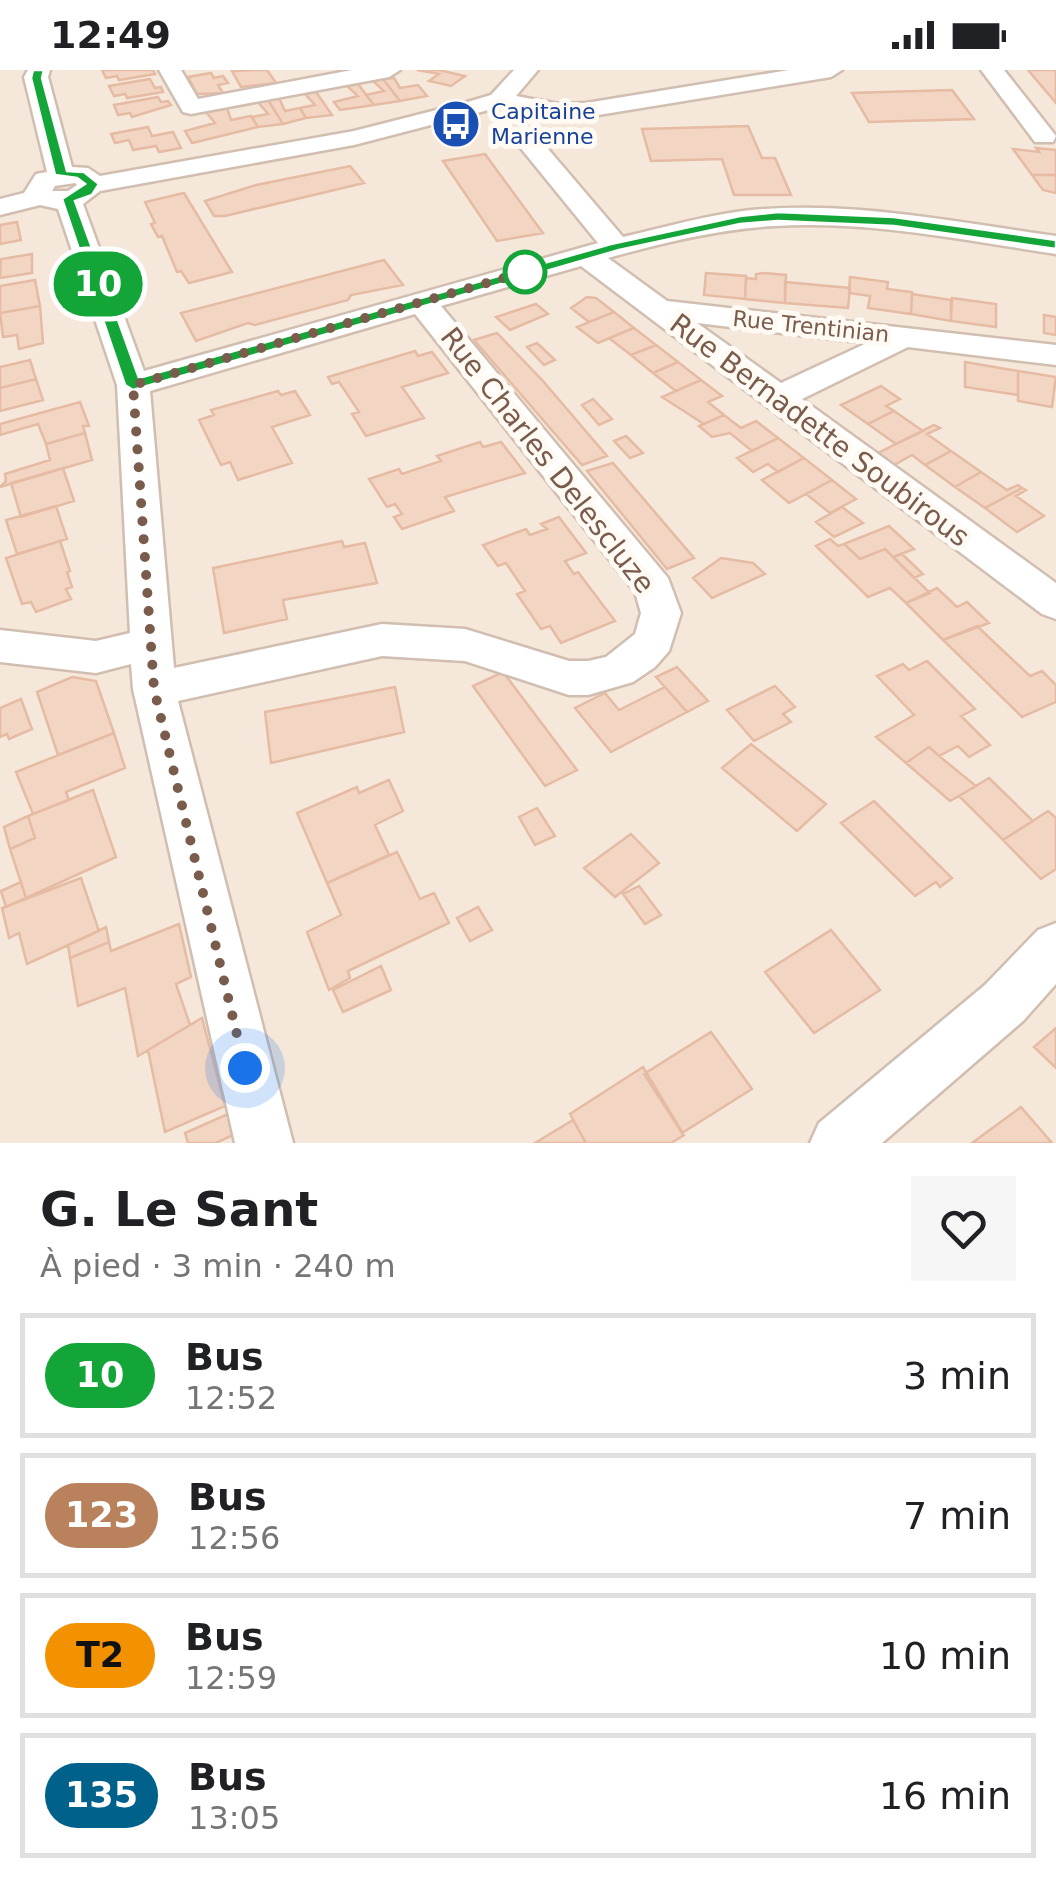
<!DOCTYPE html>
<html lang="fr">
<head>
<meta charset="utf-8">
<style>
	:root { --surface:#fff; --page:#f6f6f6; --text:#202124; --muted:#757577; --line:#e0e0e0 }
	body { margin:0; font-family:"DejaVu Sans",sans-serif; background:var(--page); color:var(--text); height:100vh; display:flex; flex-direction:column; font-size:38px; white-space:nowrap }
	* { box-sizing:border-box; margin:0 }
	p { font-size:32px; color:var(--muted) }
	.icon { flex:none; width:55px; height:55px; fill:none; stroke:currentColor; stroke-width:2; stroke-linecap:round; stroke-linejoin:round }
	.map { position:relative; height:1073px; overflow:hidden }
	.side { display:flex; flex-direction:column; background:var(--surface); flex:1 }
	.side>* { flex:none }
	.badge { padding:0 20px; border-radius:32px; font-size:35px; line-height:65px }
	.you { position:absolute; width:50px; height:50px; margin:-25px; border:8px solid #fff; border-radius:50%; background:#1a73e8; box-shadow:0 0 0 15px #1a73e833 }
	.map>.badge { position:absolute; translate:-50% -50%; box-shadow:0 0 0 5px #fff }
	.round { display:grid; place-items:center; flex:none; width:105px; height:105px; border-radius:0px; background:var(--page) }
	.summary { display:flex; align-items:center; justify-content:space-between; height:170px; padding:0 40px }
	h1 { font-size:48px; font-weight:800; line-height:75px }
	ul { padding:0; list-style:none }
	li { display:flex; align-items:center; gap:30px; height:125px; margin:0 20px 15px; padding:0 20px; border:5px solid var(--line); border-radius:0px }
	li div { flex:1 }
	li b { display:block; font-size:38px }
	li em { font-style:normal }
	li .badge { min-width:110px; font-weight:700; text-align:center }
	.status { display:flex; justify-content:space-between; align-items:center; height:70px; padding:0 50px; background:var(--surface); direction:ltr }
	.status svg { height:28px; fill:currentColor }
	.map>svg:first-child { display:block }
	.residential { fill:#f5e8da }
	.building { fill:#f3d5c3; stroke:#e6bba3; stroke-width:2.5 }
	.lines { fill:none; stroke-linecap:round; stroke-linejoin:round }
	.minor-casing { stroke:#d1beb0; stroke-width:5 }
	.minor { fill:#fff; fill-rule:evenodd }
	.line { fill:#13a538; stroke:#fff; stroke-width:2.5 }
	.walk { stroke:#7a5c4d; stroke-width:10; stroke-dasharray:0 18 }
	.stop-dot { fill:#fff; stroke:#13a538; stroke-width:5 }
	.labels { text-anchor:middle; stroke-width:10; stroke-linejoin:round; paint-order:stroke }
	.far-transit-label { font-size:22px; fill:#164399; stroke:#fffaf3; text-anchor:start }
	.far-street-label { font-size:22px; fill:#7a5c4d; stroke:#fffaf3 }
	.street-label { font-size:28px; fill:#7a5c4d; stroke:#fffaf3 }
</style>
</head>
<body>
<div class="status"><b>12:49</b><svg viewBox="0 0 49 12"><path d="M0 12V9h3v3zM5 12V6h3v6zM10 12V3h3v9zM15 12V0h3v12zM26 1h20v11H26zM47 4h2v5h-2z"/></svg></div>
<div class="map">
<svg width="1056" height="1073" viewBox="0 0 1056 1073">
	<rect width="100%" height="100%" fill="#fdf6ec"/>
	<path class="residential" d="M 0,0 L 1056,0 L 1056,1073 L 0,1073 Z"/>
	<path class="building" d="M 102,0 L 153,0 L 155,4 L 119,10 L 117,6 L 106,8 Z
		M 256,0 L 267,0 L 276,13 L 241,17 L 232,1 Z
		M 417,0 L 439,0 L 465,6 L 451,16 L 429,11 L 439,4 Z
		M 1028,0 L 1056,0 L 1056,33 Z
		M 211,3 L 214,8 L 223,6 L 228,13 L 218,15 L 223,23 L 197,24 L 188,7 Z
		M 394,8 L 400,18 L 418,15 L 427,26 L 400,31 L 383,9 Z
		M 150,9 L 155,18 L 161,17 L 163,22 L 127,28 L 125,24 L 114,26 L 109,16 Z
		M 383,9 L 400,31 L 374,35 L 366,25 L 384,21 L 373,11 Z
		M 358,14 L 374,35 L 340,40 L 334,32 L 358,26 L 347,16 Z
		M 952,20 L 974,49 L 869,52 L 852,23 Z
		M 316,22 L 332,45 L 306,48 L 300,38 L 315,35 L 305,24 Z
		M 158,27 L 161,32 L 168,31 L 171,35 L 132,47 L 130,43 L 118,45 L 114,35 Z
		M 279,28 L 285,41 L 300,38 L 306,48 L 283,54 L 268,30 Z
		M 268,30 L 283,54 L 258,57 L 252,47 L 268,44 L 258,32 Z
		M 227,38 L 231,50 L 251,46 L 258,57 L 192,73 L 185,61 L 215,53 L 206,42 Z
		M 748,56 L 762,88 L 775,88 L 791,125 L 734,125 L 722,89 L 651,91 L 642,59 Z
		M 148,57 L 152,66 L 173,62 L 181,78 L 159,82 L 156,76 L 133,80 L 129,70 L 115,73 L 111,64 Z
		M 1036,78 L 1056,80 L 1056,105 L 1032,105 L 1013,79 L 1039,82 Z
		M 485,84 L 543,163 L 497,171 L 443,91 Z
		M 350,96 L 364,113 L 225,146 L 214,146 L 205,131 L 256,115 Z
		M 1032,105 L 1056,105 L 1056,123 L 1043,120 Z
		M 184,123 L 232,202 L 189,213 L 181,201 L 177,202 L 162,166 L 158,167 L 151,154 L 155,153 L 145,132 Z
		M 17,152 L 21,170 L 0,174 L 0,155 Z
		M 32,184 L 32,203 L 0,208 L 1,189 Z
		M 384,190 L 403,215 L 351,225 L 348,230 L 255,255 L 248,253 L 196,271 L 181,243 Z
		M 706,203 L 746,206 L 745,229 L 704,225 Z
		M 764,203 L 786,205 L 785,233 L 745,229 L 746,208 L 756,209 L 756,204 Z
		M 850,207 L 888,212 L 887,219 L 912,222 L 911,244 L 868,238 L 870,226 L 849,223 Z
		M 35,210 L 40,236 L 0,243 L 0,216 Z
		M 785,212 L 850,218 L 848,238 L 785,233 Z
		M 912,224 L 951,230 L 951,251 L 911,244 Z
		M 587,227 L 596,228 L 614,242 L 589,252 L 571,238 Z
		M 952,228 L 996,234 L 996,257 L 951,251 Z
		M 536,234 L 548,244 L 510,260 L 496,247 Z
		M 40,236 L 43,273 L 19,279 L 17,265 L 3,267 L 0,243 Z
		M 614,242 L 634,258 L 598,273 L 577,257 Z
		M 1044,245 L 1056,247 L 1056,265 L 1044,263 Z
		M 634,258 L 656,275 L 631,285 L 609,268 Z
		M 497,263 L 543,311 L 607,386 L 582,395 L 474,270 Z
		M 537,273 L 555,290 L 544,295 L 527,277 Z
		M 656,275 L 678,292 L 653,303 L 631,285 Z
		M 415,281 L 418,286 L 432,282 L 448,303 L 402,317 L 424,348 L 366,366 L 352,344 L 359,342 L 339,312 L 332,314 L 328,307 Z
		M 30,290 L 36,309 L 0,318 L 0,297 Z
		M 678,292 L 701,310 L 676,321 L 653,303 Z
		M 965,292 L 1018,301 L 1018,325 L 965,317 Z
		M 1018,301 L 1056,307 L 1052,337 L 1018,331 Z
		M 36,309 L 43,330 L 0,341 L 0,318 Z
		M 701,310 L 722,326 L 708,332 L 724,345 L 704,354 L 662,327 Z
		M 881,316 L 900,329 L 886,336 L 894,341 L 868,354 L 841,335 Z
		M 278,321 L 281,325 L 295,321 L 310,345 L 272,357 L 292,393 L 238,410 L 230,392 L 221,395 L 199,350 L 214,345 L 211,340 Z
		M 593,329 L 612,349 L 599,355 L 582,335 Z
		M 80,332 L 89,356 L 83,356 L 85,363 L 46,374 L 38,354 L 0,365 L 0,354 Z
		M 894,341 L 923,361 L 896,374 L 868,354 Z
		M 724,345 L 741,358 L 756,351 L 778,368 L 752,381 L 730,363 L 712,367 L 699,356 Z
		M 934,355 L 940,358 L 927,364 L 951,381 L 925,395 L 912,385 L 894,395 L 878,383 Z
		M 85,363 L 92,390 L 0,417 L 6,411 L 5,404 L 50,390 L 46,374 Z
		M 626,366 L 643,383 L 630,388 L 614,371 Z
		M 778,368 L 804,388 L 778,402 L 768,394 L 753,402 L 737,388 Z
		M 480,372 L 483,377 L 501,372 L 525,403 L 445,427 L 454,441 L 402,459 L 394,447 L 402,444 L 395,434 L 387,437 L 369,409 L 399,399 L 402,404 L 441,391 L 437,386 Z
		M 951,381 L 981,402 L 955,417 L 925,395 Z
		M 804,388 L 832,410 L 789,433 L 762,410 Z
		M 613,393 L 694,488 L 667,499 L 587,401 Z
		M 63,398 L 74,431 L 21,447 L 11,413 Z
		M 981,402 L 1007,420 L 1018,415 L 1022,418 L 985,438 L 955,417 Z
		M 832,410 L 856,429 L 830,443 L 806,424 Z
		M 1022,418 L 1026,420 L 1016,426 L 1044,446 L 1017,462 L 985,438 Z
		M 56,436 L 67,469 L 17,484 L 6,450 Z
		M 842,437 L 863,453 L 834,467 L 816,452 Z
		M 559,447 L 586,483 L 565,491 L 574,504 L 578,502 L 615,551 L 561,573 L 550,556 L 541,559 L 517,524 L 525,521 L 506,493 L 498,496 L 483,475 L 526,459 L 530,465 L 547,459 L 541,454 Z
		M 889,456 L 914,479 L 893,487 L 885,479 L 860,489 L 844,474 Z
		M 830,469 L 838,476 L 844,474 L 860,489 L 885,479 L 930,523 L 906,533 L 890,518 L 868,527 L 816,476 Z
		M 60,471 L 70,501 L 67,502 L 72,517 L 66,519 L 71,529 L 36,542 L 31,532 L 22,534 L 6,488 Z
		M 342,471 L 344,477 L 365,473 L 377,513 L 283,530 L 287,549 L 224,563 L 213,498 Z
		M 902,484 L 923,504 L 914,508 L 893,487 Z
		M 721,488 L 753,493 L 765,504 L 712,528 L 693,508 Z
		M 937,518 L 957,537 L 967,532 L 989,553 L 943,570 L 906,533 Z
		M 977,556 L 1030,606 L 1042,601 L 1056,615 L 1056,632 L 1022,647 L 943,570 Z
		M 927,591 L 975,639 L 961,646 L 990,675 L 969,687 L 958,676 L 939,686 L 929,677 L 906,693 L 876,667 L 914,645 L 877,606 L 903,594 L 909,600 Z
		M 677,597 L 708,631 L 687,642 L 656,607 Z
		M 503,602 L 577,700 L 545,716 L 473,616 Z
		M 72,607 L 96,611 L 114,663 L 58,685 L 37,622 Z
		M 775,616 L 795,637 L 783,644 L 791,652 L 754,671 L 727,640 Z
		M 395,617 L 404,662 L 271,693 L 265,642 Z
		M 665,617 L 687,642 L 611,682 L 575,638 L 605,623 L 619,640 Z
		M 21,629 L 32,659 L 9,669 L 7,664 L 0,667 L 0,638 Z
		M 114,663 L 125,698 L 66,722 L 69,730 L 33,744 L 16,702 Z
		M 751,674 L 826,734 L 797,761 L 722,698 Z
		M 929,677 L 939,686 L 976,716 L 950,731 L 906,693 Z
		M 989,708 L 1033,751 L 1003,770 L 959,726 Z
		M 389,710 L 403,741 L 375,755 L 389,785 L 327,813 L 297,743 L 357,717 L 359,723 Z
		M 93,720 L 116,787 L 26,828 L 10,779 L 35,768 L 28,746 Z
		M 874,731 L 952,808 L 940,817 L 936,812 L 915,826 L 841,753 Z
		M 537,738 L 555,766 L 535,775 L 519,747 Z
		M 1048,741 L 1056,748 L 1056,799 L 1041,809 L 1003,770 Z
		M 28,746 L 35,768 L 10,779 L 4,757 Z
		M 631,764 L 659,793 L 615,827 L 584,798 Z
		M 397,782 L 420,829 L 434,823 L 449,853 L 348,901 L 350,908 L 329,920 L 307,862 L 341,845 L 327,813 Z
		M 81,808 L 99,861 L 27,894 L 19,863 L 9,868 L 2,838 Z
		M 21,812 L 26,828 L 6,837 L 1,821 Z
		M 639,816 L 661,845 L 645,854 L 623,824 Z
		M 478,837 L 492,860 L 470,871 L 457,848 Z
		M 179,854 L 191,907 L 176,914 L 190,955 L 138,986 L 125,918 L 78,936 L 70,888 L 109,872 L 111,881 Z
		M 106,857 L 109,872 L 70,888 L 68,875 Z
		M 831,860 L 880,920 L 814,963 L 765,902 Z
		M 381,896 L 391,920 L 343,942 L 333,920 Z
		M 202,948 L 225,1036 L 165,1062 L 148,980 Z
		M 1056,958 L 1056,998 L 1034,977 Z
		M 711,962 L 752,1019 L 682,1063 L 644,1004 Z
		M 643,997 L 684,1065 L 671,1073 L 586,1073 L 570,1044 Z
		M 1021,1037 L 1052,1073 L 972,1073 Z
		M 228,1044 L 233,1065 L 216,1073 L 188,1073 L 185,1063 Z
		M 573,1050 L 586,1073 L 535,1073 Z"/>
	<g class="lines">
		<g class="minor-casing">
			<path id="minor" d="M 28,0 L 50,0 L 48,7 L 72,97 L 88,98 L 100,106 L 354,61 L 464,33 L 491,25 L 514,0 L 538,0 L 516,26 L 559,34 L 586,33 L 789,0 L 842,0 L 831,7 L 586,47 L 559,48 L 500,37 L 354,75 L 100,121 L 83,134 L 144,301 L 598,173 L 515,71 L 528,63 L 537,66 L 623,167 C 662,158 703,146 743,141 C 847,129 954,152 1056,166 L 1056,184 C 963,170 868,150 774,156 C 719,159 661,173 608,188 L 667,231 L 1056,275 L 1056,295 L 908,277 L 802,329 L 1056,513 L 1056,549 L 1042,544 L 581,196 L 441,236 L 668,508 L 681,543 L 669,581 L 655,597 L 633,612 L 588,625 L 569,625 L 465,591 L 382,586 L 178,631 L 293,1073 L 235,1073 L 133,619 L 131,594 L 96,603 L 0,592 L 0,560 L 96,571 L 130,563 L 117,315 L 58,139 L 40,135 L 0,145 L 0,129 L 24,123 L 36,104 L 47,102 L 24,7 ZM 75,113 L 77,115 L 68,121 L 52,121 L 55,116 ZM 415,244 L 635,522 L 641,543 L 635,564 L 606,587 L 588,591 L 569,591 L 465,559 L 382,554 L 174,598 L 150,321 ZM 697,253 L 867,273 L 781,313 Z
				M 159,0 L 181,0 L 198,29 L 352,0 L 400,0 L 389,7 L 191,44 L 183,42 Z
				M 981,0 L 1004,0 L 1056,66 L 1053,72 L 1035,72 Z
				M 1056,853 L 1056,914 L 1023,951 L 882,1073 L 810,1073 L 819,1053 L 985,915 L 1038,860 Z"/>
		</g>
		<use href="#minor" class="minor"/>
	</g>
	<path class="line" d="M 33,0 L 44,0 L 42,8 L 67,101 L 84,102 L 99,114 L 92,125 L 75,131 L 139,308 L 611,174 L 740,146 L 778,142 L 894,147 L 1056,170 L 1056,179 L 894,156 L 778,151 L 740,154 L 619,180 L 133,320 L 125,315 L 62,129 L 85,114 L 77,108 L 55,105 L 31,8 Z"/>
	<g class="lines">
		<path class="walk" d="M 245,998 L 154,619 L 133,315 L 525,202"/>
	</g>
	<defs>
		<g id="bus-disc" transform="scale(2.5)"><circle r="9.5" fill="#1a4fb4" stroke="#fffaf3"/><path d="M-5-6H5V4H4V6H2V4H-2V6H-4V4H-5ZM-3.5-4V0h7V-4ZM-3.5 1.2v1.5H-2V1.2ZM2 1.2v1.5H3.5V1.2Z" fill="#fff"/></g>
	</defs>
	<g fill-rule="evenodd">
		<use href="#bus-disc" x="456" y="54"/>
	</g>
	<circle class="stop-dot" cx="525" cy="202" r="20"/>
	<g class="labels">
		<g class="far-transit-label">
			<text x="491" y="49">Capitaine<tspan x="491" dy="25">Marienne</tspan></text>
		</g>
		<g class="far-street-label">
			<text transform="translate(811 256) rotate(6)" y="8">Rue Trentinian</text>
		</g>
		<g class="street-label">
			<text transform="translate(820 360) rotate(37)" y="10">Rue Bernadette Soubirous</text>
			<text transform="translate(548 390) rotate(52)" y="10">Rue Charles Delescluze</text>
		</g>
	</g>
</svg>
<div class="you" style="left:245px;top:998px"></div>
<b class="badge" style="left:98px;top:214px;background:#13a538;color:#fff">10</b>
</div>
<section class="side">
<div class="summary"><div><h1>G. Le Sant</h1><p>À pied · 3 min · 240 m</p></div><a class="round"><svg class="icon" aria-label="heart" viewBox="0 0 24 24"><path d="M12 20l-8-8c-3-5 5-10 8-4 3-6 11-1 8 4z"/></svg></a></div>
<ul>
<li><span class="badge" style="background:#13a538;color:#fff">10</span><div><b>Bus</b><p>12:52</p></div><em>3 min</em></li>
<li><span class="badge" style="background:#b9825d;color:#fff">123</span><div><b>Bus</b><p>12:56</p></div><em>7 min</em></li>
<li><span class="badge" style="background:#f39200;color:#111">T2</span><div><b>Bus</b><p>12:59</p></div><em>10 min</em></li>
<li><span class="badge" style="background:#00628b;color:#fff">135</span><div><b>Bus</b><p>13:05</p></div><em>16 min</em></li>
</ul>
</section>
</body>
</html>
